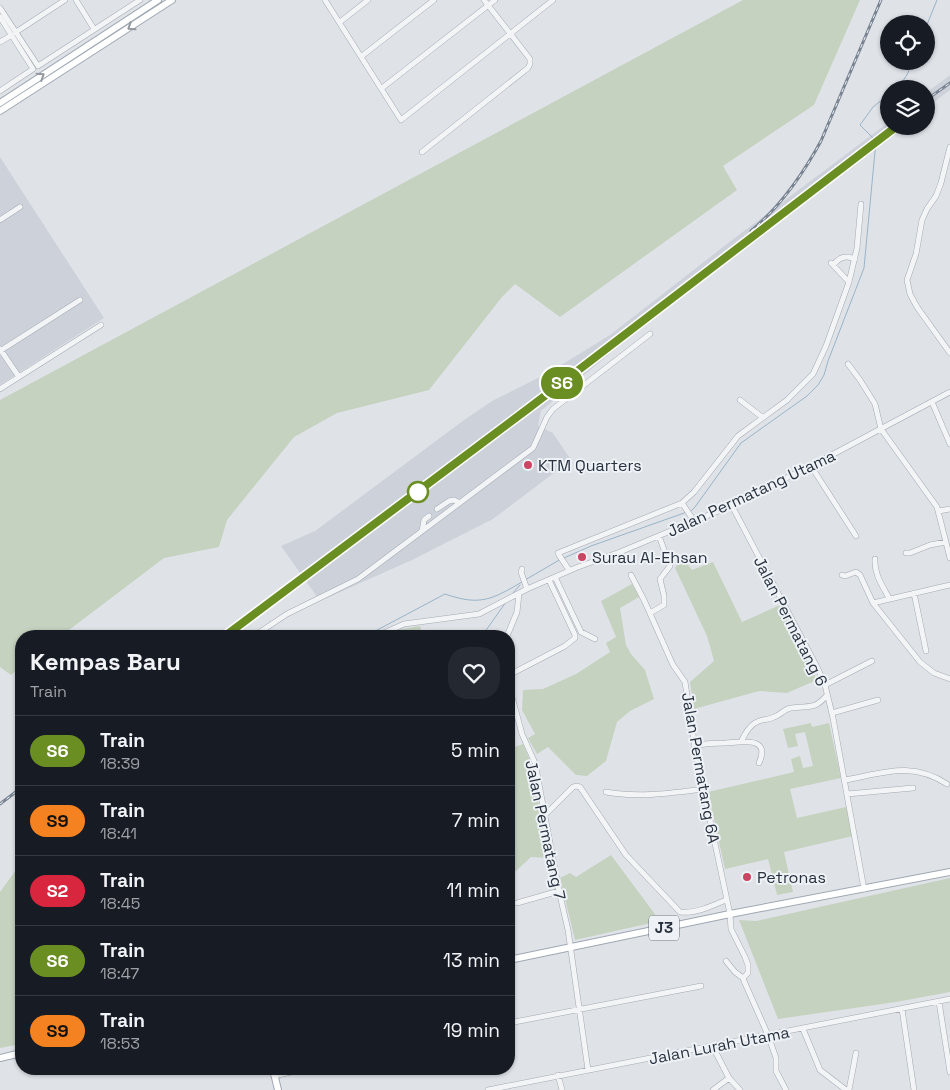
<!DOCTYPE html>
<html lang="en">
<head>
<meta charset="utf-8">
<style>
	:root { --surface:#171b24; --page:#242831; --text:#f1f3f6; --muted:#9ea1a6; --line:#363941 }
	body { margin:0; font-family:"Space Grotesk",sans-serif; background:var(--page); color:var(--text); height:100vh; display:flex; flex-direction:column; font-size:19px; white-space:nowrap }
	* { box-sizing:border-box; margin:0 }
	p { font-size:16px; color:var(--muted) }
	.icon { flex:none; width:28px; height:28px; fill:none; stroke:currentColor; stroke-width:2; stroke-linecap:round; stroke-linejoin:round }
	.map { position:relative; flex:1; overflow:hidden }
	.side { position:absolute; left:15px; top:630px; width:500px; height:445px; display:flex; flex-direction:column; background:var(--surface); border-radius:20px; box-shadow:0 1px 4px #0004 }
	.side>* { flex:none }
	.badge { padding:0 10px; border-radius:16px; font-size:18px; line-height:32px }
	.tools { position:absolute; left:880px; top:15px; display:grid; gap:10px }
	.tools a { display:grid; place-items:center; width:55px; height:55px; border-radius:50%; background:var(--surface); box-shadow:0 1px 4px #0004; font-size:25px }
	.map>.badge { position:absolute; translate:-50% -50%; box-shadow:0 0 0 2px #fff }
	.round { display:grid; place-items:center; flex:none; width:52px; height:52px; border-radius:20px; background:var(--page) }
	.headline { display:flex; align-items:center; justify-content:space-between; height:85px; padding:0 15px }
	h1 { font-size:24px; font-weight:600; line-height:38px }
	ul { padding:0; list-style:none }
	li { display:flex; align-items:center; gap:15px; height:70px; padding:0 15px; border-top:1px solid var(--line) }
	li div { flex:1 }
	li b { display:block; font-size:19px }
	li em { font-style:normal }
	li .badge { min-width:55px; font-weight:700; text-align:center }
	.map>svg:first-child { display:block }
	.built { fill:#cdd2da }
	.green { fill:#c6d2c0 }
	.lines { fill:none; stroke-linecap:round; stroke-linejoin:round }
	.stream { stroke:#9ab3c7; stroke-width:1 }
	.minor-casing { stroke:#a4aab2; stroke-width:6 }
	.major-casing { stroke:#9fa8b3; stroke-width:8 }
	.minor { stroke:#f2f4f6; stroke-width:5 }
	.major { stroke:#fff; stroke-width:6 }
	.rail-casing { stroke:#798391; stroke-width:3 }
	.rail { stroke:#eef2f6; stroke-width:1; stroke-dasharray:4; stroke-linecap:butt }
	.oneway { stroke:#94989f }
	.line-casing { stroke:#fff; stroke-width:11 }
	.line { stroke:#6b8e23; stroke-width:8 }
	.poi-dot { fill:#cb4662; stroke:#eef2f6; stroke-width:2 }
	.stop-dot { fill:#fff; stroke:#6b8e23; stroke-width:2.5 }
	.labels { text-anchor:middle; stroke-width:4; stroke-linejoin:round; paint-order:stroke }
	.shield { fill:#eef2f6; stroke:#636c76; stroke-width:1 }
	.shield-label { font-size:15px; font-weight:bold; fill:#28323f }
	.poi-label { font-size:16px; fill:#28323f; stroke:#eef2f6; text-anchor:start }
	.street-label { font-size:16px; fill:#28323f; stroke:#eef2f6 }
</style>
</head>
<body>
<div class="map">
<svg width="950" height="1090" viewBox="0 0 950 1090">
	<rect width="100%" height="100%" fill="#dfe3e8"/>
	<path class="built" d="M 950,75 L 950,90 L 926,108 L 926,93 Z
		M 889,122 L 889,126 L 903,126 L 619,346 L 541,411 L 538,426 L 553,433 L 571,460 L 493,519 L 412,560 L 320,601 L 281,546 L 315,531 L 464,420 L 492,401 L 548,373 L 610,335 L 732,240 Z
		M 0,157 L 104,318 L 0,385 Z"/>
	<path class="green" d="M 743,0 L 860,0 L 814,105 L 723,166 L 737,190 L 560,317 L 515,284 L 502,297 L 429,390 L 337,413 L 294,437 L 227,520 L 219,547 L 164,558 L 61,636 L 21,636 L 21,667 L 11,675 L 0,667 L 0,400 Z
		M 682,557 L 692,570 L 713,562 L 742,622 L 780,605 L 817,680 L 787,693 L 759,691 L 694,709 L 690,682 L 714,661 L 707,636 L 675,568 Z
		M 632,584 L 639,597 L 620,608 L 626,645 L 631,654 L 645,670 L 654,699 L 630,711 L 617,722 L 606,761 L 587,776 L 576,775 L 548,747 L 537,754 L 528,738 L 535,734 L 522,710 L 523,690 L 543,689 L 576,674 L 610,652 L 606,643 L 616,637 L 601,601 Z
		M 420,626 L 423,636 L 387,636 L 397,630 Z
		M 811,723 L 812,727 L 829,723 L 841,778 L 790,789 L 797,818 L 846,807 L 853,836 L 784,852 L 793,892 L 777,895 L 768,859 L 725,869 L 708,792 L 794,772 L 791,759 L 800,756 L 803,768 L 813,766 L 805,732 L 795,734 L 798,746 L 788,748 L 783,729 Z
		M 523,744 L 531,763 L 549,858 L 531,857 L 516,871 L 509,872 L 509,749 Z
		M 611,855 L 660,921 L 575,940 L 560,878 L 570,873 L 576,877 Z
		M 21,863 L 21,1044 L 0,1048 L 0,892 Z
		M 950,878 L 950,992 L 896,1002 L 778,1019 L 739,920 L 756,921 Z"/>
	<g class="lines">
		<path class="stream" d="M 926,27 L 937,0
			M 895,89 C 904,82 909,72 913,61
			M 691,511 L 695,507 L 741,443 L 807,396 L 818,385 L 824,375 L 828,361 L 864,268 L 876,141 L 860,125 L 873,107 L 889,94
			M 564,558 L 591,546 L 687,512
			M 525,580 L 561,559
			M 513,593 L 520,585
			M 366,636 L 445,594 C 480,606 491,600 522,582
			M 482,636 L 506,602"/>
		<g class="minor-casing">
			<path id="minor" d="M 76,0 L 94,29
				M 325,0 L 401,120 L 553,0
				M 0,8 L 38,66 L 140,0
				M 0,17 L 33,69 L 0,91
				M 340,22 L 368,0
				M 16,32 L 65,0
				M 0,42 L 12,35
				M 362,56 L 434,0
				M 382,88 L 495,0
				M 950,147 L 941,183 L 936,196 L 927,209 L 922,220 L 916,254 L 907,280 L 910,294 L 917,307 L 950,353
				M 422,152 L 528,68 L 530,64 L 530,59 L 484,0
				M 0,220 L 20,207
				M 831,263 L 849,282
				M 833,265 C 840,257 845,255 855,259
				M 0,349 L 19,377
				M 0,351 L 80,300
				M 848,364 L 860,380 L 875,404 L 881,429 L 937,507 L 950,558
				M 0,389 L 101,325
				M 740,400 L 762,417
				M 932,402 L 950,444
				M 811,466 L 856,536
				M 682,503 L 694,521
				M 731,504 L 818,669 L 825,685 L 833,718 L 864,889
				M 437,509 L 449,501 L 454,500 L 460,503
				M 939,511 L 950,509
				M 422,531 L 424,520 L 429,516
				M 558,553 L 682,503 L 694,492 L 738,436 L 787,400 L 813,374 L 826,346 L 849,282 L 857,248 L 861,204
				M 906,553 L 910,553 L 930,545 L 946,542
				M 559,555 L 569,570
				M 875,559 C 874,574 882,585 889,598
				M 522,569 L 521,572 L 527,589
				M 631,575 L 644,600 L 673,665 L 685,682 L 696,754 L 730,914 L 731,929 L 745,957 L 748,965 L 748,973 L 743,978 L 744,981 L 768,1035 L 776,1058 L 776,1071 L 786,1090
				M 842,575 L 845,576 L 856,572 L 860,575 L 873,603 L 920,662 L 934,673 L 950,679
				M 555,577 L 581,632 L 595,639
				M 914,593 L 926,651
				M 873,603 L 950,585
				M 650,613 L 664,605 L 664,596 L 660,579 L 670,566 L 659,536
				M 254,636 L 287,614 L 358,579 L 533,448 L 547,417 L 553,409 L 650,334
				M 377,636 L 404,624 L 479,614 L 527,589 L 578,567 L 620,552 L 716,512 L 811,466 L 950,392
				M 507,636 L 517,612 L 519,594
				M 509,675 L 565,646 L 575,638 L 575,635 L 549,580
				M 825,685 L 872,661
				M 509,686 L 522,734 L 535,763 L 559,891 L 568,930 L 588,1070
				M 832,713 L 878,700
				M 741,742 C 745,733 750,724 759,721 C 764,719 769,720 774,717 C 781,715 784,709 791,708 C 808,705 814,711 827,695
				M 694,746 C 705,743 716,743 726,743 C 742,742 771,736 759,763
				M 845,780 C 884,773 911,761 947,784
				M 606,792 C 639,798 671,793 704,789
				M 847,794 L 913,788
				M 545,815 L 573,787 L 576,786 L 580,787 L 626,855 L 680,912 C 695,914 712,906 726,900
				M 517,903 L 559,891
				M 726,961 L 735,972 L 743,978
				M 939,1002 L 950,1072
				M 902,1009 L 914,1090
				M 509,1023 L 701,986
				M 803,1029 L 820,1070 L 846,1090
				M 713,1047 L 729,1078 L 740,1090
				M 558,1075 L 562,1090
				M 274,1076 L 304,1069
				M 488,1090 L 950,999
				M 713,1090 L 729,1078
				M 849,1090 L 856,1053"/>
		</g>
		<g class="major-casing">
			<path id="major" d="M 0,103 L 158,0
				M 0,111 L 172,0
				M 509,960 L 730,914 L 950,872
				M 0,1058 L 21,1053
				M 273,1069 L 278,1090"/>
		</g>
		<use href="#minor" class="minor"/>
		<use href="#major" class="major"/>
		<g class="rail-casing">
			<path id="rail" d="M 926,100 L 950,83
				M 751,231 C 781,206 803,174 821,141 L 881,0
				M 225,636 L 529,409 L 897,126
				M 0,804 L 21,788"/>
		</g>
		<use href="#rail" class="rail"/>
	</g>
	<defs><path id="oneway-chevron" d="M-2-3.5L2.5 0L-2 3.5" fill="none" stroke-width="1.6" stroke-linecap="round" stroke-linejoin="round" transform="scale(1.25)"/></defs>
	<g class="oneway">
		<use href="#oneway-chevron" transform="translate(131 27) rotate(147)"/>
		<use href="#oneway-chevron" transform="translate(41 76) rotate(-33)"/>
	</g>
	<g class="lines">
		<g class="line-casing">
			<path id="line" d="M 225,636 L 529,408 L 897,126"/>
		</g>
		<use href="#line" class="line"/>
	</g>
	<g class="poi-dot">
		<circle cx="528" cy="465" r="5"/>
		<circle cx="582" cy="557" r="5"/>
		<circle cx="747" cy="877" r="5"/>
	</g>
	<circle class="stop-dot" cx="418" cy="492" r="10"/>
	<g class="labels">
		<rect class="shield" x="649" y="915.5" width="30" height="25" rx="4"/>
		<g class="shield-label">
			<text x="664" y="933">J3</text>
		</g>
		<g class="poi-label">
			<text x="538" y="471">KTM Quarters</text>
			<text x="592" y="563">Surau Al-Ehsan</text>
			<text x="757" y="883">Petronas</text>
		</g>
		<g class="street-label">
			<text transform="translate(751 493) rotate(-25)" y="6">Jalan Permatang Utama</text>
			<text transform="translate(791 621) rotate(63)" y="6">Jalan Permatang 6</text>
			<text transform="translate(701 768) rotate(80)" y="6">Jalan Permatang 6A</text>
			<text transform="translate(546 830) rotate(78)" y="6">Jalan Permatang 7</text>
			<text transform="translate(719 1045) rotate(-11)" y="6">Jalan Lurah Utama</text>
		</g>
	</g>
</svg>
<div class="tools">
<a><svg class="icon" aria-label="locate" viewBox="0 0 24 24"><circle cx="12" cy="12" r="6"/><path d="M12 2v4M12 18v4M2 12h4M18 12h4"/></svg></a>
<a><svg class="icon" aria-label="layers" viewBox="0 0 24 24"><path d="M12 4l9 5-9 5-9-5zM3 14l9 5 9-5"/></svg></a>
</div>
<b class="badge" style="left:562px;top:383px;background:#6b8e23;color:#fff">S6</b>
<section class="side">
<div class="headline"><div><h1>Kempas Baru</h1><p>Train</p></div><a class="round"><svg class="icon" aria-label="heart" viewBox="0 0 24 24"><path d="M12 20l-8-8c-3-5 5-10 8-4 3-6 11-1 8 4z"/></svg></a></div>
<ul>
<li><span class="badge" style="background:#6b8e23;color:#fff">S6</span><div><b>Train</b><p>18:39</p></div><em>5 min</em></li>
<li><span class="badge" style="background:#f58220;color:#111">S9</span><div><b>Train</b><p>18:41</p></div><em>7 min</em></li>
<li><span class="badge" style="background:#d7263d;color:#fff">S2</span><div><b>Train</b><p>18:45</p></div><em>11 min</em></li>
<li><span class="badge" style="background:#6b8e23;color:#fff">S6</span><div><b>Train</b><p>18:47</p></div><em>13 min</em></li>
<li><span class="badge" style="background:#f58220;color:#111">S9</span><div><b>Train</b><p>18:53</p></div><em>19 min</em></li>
</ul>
</section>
</div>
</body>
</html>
